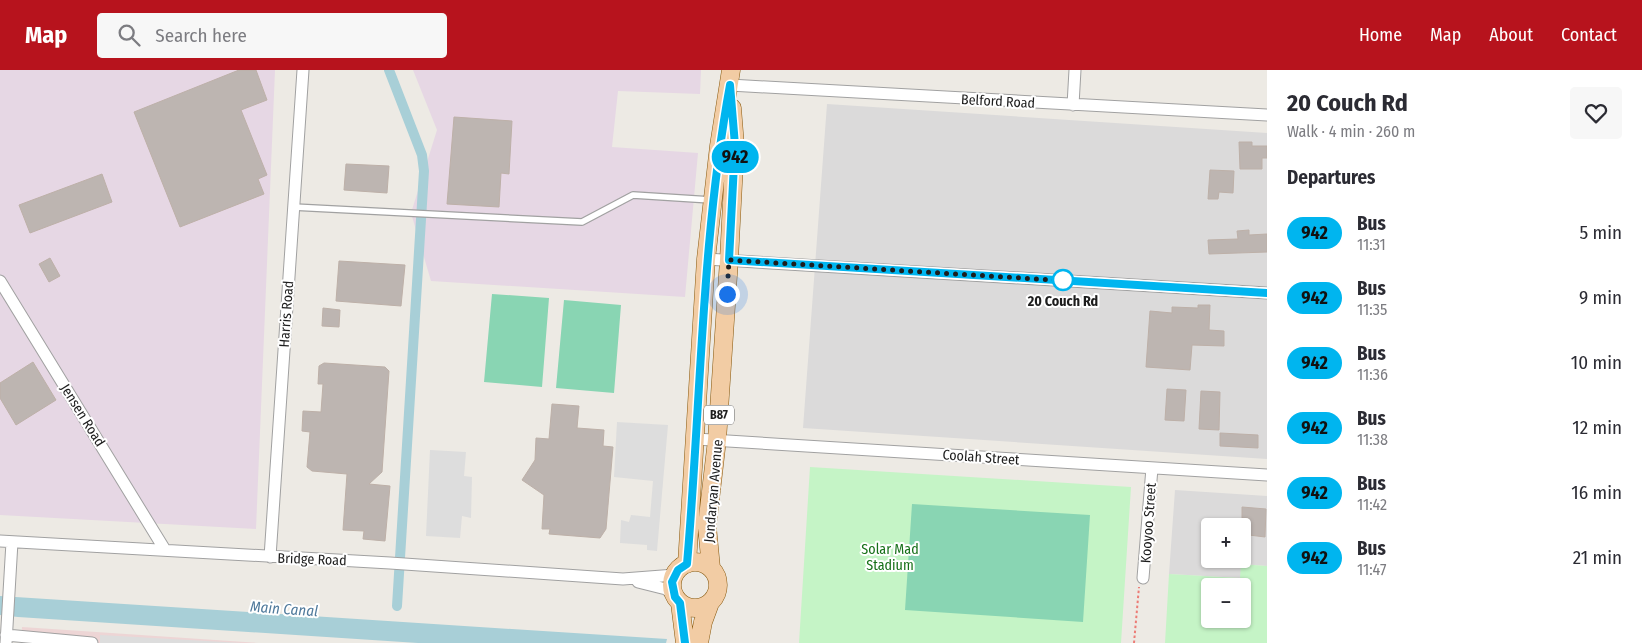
<!DOCTYPE html>
<html lang="en">
<head>
<meta charset="utf-8">
<style>
	:root { --surface:#fff; --page:#f7f7f7; --text:#2b2b33; --muted:#7c7c81; --accent:#b7131d }
	body { margin:0; font-family:"Fira Sans Condensed",sans-serif; background:var(--page); color:var(--text); height:100vh; display:flex; flex-direction:column; font-size:19px; white-space:nowrap }
	* { box-sizing:border-box; margin:0 }
	p { font-size:16px; color:var(--muted) }
	.icon { flex:none; width:28px; height:28px; fill:none; stroke:currentColor; stroke-width:2; stroke-linecap:round; stroke-linejoin:round }
	.map { position:relative; flex:1; overflow:hidden }
	.drawer { display:flex; flex-direction:column; background:var(--surface); width:375px }
	.drawer>* { flex:none }
	.badge { padding:0 10px; border-radius:16px; font-size:18px; line-height:32px }
	.buttons { position:absolute; left:1201px; top:448px; display:grid; gap:10px }
	.buttons a { display:grid; place-items:center; width:50px; height:50px; border-radius:5px; background:var(--surface); box-shadow:0 1px 4px #0004; font-size:25px }
	.you { position:absolute; width:25px; height:25px; margin:-12px; border:4px solid #fff; border-radius:50%; background:#1a73e8; box-shadow:0 0 0 8px #1a73e833 }
	.map>.badge { position:absolute; translate:-50% -50%; box-shadow:0 0 0 2px #fff }
	h2 { padding:0 20px; font-size:19px; line-height:45px }
	.round { display:grid; place-items:center; flex:none; width:52px; height:52px; border-radius:5px; background:var(--page) }
	.overview { display:flex; align-items:center; justify-content:space-between; height:85px; padding:0 20px }
	h1 { font-size:24px; font-weight:700; line-height:38px }
	ul { padding:0; list-style:none }
	li { display:flex; align-items:center; gap:15px; height:65px; padding:0 20px }
	li div { flex:1 }
	li b { display:block; font-size:19px }
	li em { font-style:normal }
	li .badge { min-width:55px; font-weight:700; text-align:center }
	header { display:flex; align-items:center; gap:30px; box-sizing:border-box; height:70px; padding:0 25px; background:var(--accent); color:#fff }
	header strong { font-size:24px }
	nav { display:flex; gap:28px; margin-inline-start:auto; font-size:18px }
	.search { width:350px; height:45px; background:var(--page); display:flex; align-items:center; gap:12px; box-sizing:border-box; padding:0 18px; border-radius:5px; color:var(--muted); font-size:19px }
	main { display:flex; flex:1; min-height:0 }
	.map>svg:first-child { display:block }
	.residential { fill:#dbdada; fill-rule:evenodd }
	.commercial { fill:#edd5d5 }
	.industrial { fill:#e6d7e4 }
	.park { fill:#c5f4c6; fill-rule:evenodd }
	.pitch { fill:#89d5b3 }
	.parking { fill:#ddd }
	.water { fill:#a8cfd7 }
	.lines { fill:none; stroke-linecap:round; stroke-linejoin:round }
	.canal { stroke:#a8cfd7; stroke-width:10 }
	.building { fill:#bdb5b1; stroke:#bdb0a8 }
	.service-casing { stroke:#a1a1a1; stroke-width:8 }
	.minor-casing { stroke:#a1a1a1; stroke-width:13 }
	.primary-casing { stroke:#88590e; stroke-width:19 }
	.path { stroke:#ec7c76; stroke-width:2; stroke-dasharray:2.5 2.5; stroke-linecap:butt }
	.service { stroke:#fff; stroke-width:5.5 }
	.minor { stroke:#fff; stroke-width:11 }
	.primary { stroke:#f2cca4; stroke-width:18 }
	.line-casing { stroke:#fff; stroke-width:11 }
	.line { stroke:#00b5ef; stroke-width:8 }
	.walk { stroke:#1d1d1d; stroke-width:5; stroke-dasharray:0 9 }
	.stop-dot { fill:#fff; stroke:#00b5ef; stroke-width:2.5 }
	.labels { text-anchor:middle; stroke-width:4; stroke-linejoin:round; paint-order:stroke }
	.shield { fill:#fff; stroke:#616161; stroke-width:1 }
	.shield-label { font-size:12px; font-weight:bold; fill:#1d1d1d }
	.street-label { font-size:14px; fill:#1d1d1d; stroke:#fff }
	.stop-label { font-size:14px; font-weight:bold; fill:#1d1d1d; stroke:#fff }
	.park-label { font-size:14px; fill:#167018; stroke:#fff }
	.water-label { font-size:15px; font-style:italic; fill:#507a9c; stroke:#fff }
</style>
</head>
<body>
<header>
<strong>Map</strong>
<div class="search"><svg class="icon" aria-label="search" viewBox="0 0 24 24"><circle cx="10" cy="10" r="6"/><path d="M15 15l6 6"/></svg>Search here</div>
<nav><a>Home</a><a>Map</a><a>About</a><a>Contact</a></nav>
</header>
<main>
<div class="map">
<svg width="1267" height="573" viewBox="0 0 1267 573">
	<rect width="100%" height="100%" fill="#edeae4"/>
	<path class="residential" d="M 827,34 L 1267,63 L 1267,389 L 803,358 Z
		M 1175,420 L 1267,426 L 1267,496 L 1242,494 L 1241,508 L 1169,504 ZM 1210,456 L 1242,456 L 1242,489 L 1210,489 Z"/>
	<path class="commercial" d="M 22,557 L 258,573 L 21,573 Z"/>
	<path class="industrial" d="M 0,0 L 275,0 L 256,459 L 0,445 Z
		M 413,0 L 701,0 L 700,24 L 618,21 L 612,77 L 698,83 L 685,227 L 431,211 L 411,143 L 437,60 Z"/>
	<path class="park" d="M 810,397 L 1131,417 L 1121,573 L 799,573 Z
		M 1241,494 L 1267,496 L 1267,573 L 1165,573 L 1169,504 L 1240,508 ZM 1210,516 L 1242,516 L 1242,549 L 1210,549 Z"/>
	<path class="pitch" d="M 492,224 L 549,228 L 542,317 L 484,312 Z
		M 564,230 L 621,235 L 614,323 L 556,318 Z
		M 912,434 L 1090,445 L 1083,552 L 905,540 Z"/>
	<path class="parking" d="M 617,352 L 668,355 L 657,481 L 647,480 L 647,475 L 620,473 L 621,450 L 629,452 L 631,445 L 650,447 L 653,411 L 614,407 Z
		M 430,380 L 466,382 L 464,406 L 472,407 L 471,448 L 462,446 L 460,468 L 426,466 Z
		M 100,565 L 242,573 L 100,573 Z"/>
	<path class="water" d="M 0,526 L 667,569 L 666,573 L 418,573 L 18,547 L 0,545 Z"/>
	<g class="lines">
		<path class="canal" d="M 389,0 L 422,85 L 424,101 L 397,536"/>
	</g>
	<path class="building" d="M 239,0 L 256,0 L 267,30 L 241,40 L 267,105 L 258,109 L 264,124 L 180,157 L 134,42 Z
		M 454,47 L 512,51 L 509,104 L 501,103 L 499,137 L 447,134 Z
		M 1239,72 L 1252,72 L 1252,76 L 1267,76 L 1267,88 L 1262,88 L 1262,99 L 1240,99 Z
		M 346,94 L 389,96 L 387,123 L 344,120 Z
		M 1210,100 L 1234,101 L 1233,123 L 1219,122 L 1218,129 L 1208,129 Z
		M 102,104 L 112,132 L 30,163 L 19,135 Z
		M 1249,160 L 1249,165 L 1267,164 L 1267,182 L 1209,184 L 1208,170 L 1238,169 L 1237,161 Z
		M 50,188 L 60,206 L 49,212 L 39,194 Z
		M 339,191 L 405,195 L 401,236 L 336,231 Z
		M 1198,235 L 1210,235 L 1209,260 L 1224,261 L 1224,276 L 1192,275 L 1190,300 L 1146,297 L 1150,241 L 1172,243 L 1172,237 L 1198,238 Z
		M 323,238 L 340,240 L 339,257 L 322,256 Z
		M 33,292 L 56,330 L 16,355 L 0,328 L 0,313 Z
		M 324,293 L 385,297 L 389,301 L 382,402 L 369,414 L 390,416 L 385,471 L 363,469 L 364,461 L 343,460 L 347,404 L 312,401 L 307,397 L 310,362 L 302,361 L 303,341 L 321,342 L 323,314 L 318,314 L 319,296 Z
		M 1167,319 L 1186,320 L 1184,351 L 1165,350 Z
		M 1201,321 L 1220,322 L 1219,360 L 1199,359 Z
		M 552,334 L 579,336 L 577,358 L 604,360 L 603,376 L 613,377 L 606,459 L 600,468 L 549,464 L 550,459 L 542,459 L 544,425 L 522,410 L 535,390 L 536,368 L 549,369 Z
		M 1220,363 L 1258,365 L 1258,378 L 1220,376 Z
		M 1242,437 L 1266,439 L 1265,467 L 1249,465 L 1248,448 L 1242,448 Z"/>
	<g class="lines">
		<g class="service-casing">
			<path id="service" d="M 293,137 L 582,152 L 633,125 L 711,130"/>
		</g>
		<g class="minor-casing">
			<path id="minor" d="M 730,15 L 1267,45
				M 1073,35 L 1075,0
				M 706,189 L 1267,223
				M 0,211 L 165,480
				M 696,369 L 1267,405
				M 0,471 L 390,493 L 623,509 L 675,505
				M 270,487 L 303,0
				M 1143,508 L 1152,398
				M 638,512 L 666,519 L 675,527
				M 6,565 L 92,573
				M 6,573 L 12,472"/>
		</g>
		<g class="primary-casing">
			<path id="primary" d="M672 515a23 23 0 1 1 46 0a23 23 0 1 1-46 0Z
				M 687,494 L 706,189 L 719,76 L 731,0
				M 711,498 L 707,456 L 717,370 L 729,190 L 735,75 L 732,38
				M 680,533 L 685,573
				M 699,573 L 703,552 L 710,533"/>
		</g>
		<path class="path" d="M 1134,573 L 1139,517"/>
		<use href="#service" class="service"/>
		<use href="#minor" class="minor"/>
		<use href="#primary" class="primary"/>
	</g>
	<g class="lines">
		<g class="line-casing">
			<path id="line" d="M 685,573 L 680,533 L 675,527 L 672,512 L 678,500 L 687,494 C 701,334 701,173 730,15 L 735,75 L 729,190 L 1267,223"/>
		</g>
		<use href="#line" class="line"/>
		<path class="walk" d="M 727,224 L 729,190 L 1070,211 L 1063,210"/>
	</g>
	<circle class="stop-dot" cx="1063" cy="210" r="10"/>
	<g class="labels">
		<rect class="shield" x="704" y="335.5" width="30" height="19" rx="4"/>
		<g class="shield-label">
			<text x="719" y="349">B87</text>
		</g>
		<g class="street-label">
			<text transform="translate(998 31) rotate(3)" y="5">Belford Road</text>
			<text transform="translate(286 244) rotate(-86)" y="5">Harris Road</text>
			<text transform="translate(83 345) rotate(58)" y="5">Jensen Road</text>
			<text transform="translate(981 387) rotate(4)" y="5">Coolah Street</text>
			<text transform="translate(713 421) rotate(-85)" y="5">Jondaryan Avenue</text>
			<text transform="translate(1148 453) rotate(-86)" y="5">Kooyoo Street</text>
			<text transform="translate(312 489) rotate(2)" y="5">Bridge Road</text>
		</g>
		<g class="stop-label">
			<text x="1063" y="236">20 Couch Rd</text>
		</g>
		<g class="park-label">
			<text x="890" y="484">Solar Mad<tspan x="890" dy="16">Stadium</tspan></text>
		</g>
		<g class="water-label">
			<text transform="translate(284 539) rotate(4)" y="5">Main Canal</text>
		</g>
	</g>
</svg>
<div class="buttons">
<a>+</a>
<a>−</a>
</div>
<div class="you" style="left:727px;top:224px"></div>
<b class="badge" style="left:735px;top:87px;background:#00b5ef;color:#111">942</b>
</div>
<section class="drawer">
<div class="overview"><div><h1>20 Couch Rd</h1><p>Walk · 4 min · 260 m</p></div><a class="round"><svg class="icon" aria-label="heart" viewBox="0 0 24 24"><path d="M12 20l-8-8c-3-5 5-10 8-4 3-6 11-1 8 4z"/></svg></a></div>
<h2>Departures</h2>
<ul>
<li><span class="badge" style="background:#00b5ef;color:#111">942</span><div><b>Bus</b><p>11:31</p></div><em>5 min</em></li>
<li><span class="badge" style="background:#00b5ef;color:#111">942</span><div><b>Bus</b><p>11:35</p></div><em>9 min</em></li>
<li><span class="badge" style="background:#00b5ef;color:#111">942</span><div><b>Bus</b><p>11:36</p></div><em>10 min</em></li>
<li><span class="badge" style="background:#00b5ef;color:#111">942</span><div><b>Bus</b><p>11:38</p></div><em>12 min</em></li>
<li><span class="badge" style="background:#00b5ef;color:#111">942</span><div><b>Bus</b><p>11:42</p></div><em>16 min</em></li>
<li><span class="badge" style="background:#00b5ef;color:#111">942</span><div><b>Bus</b><p>11:47</p></div><em>21 min</em></li>
</ul>
</section>
</main>
</body>
</html>
